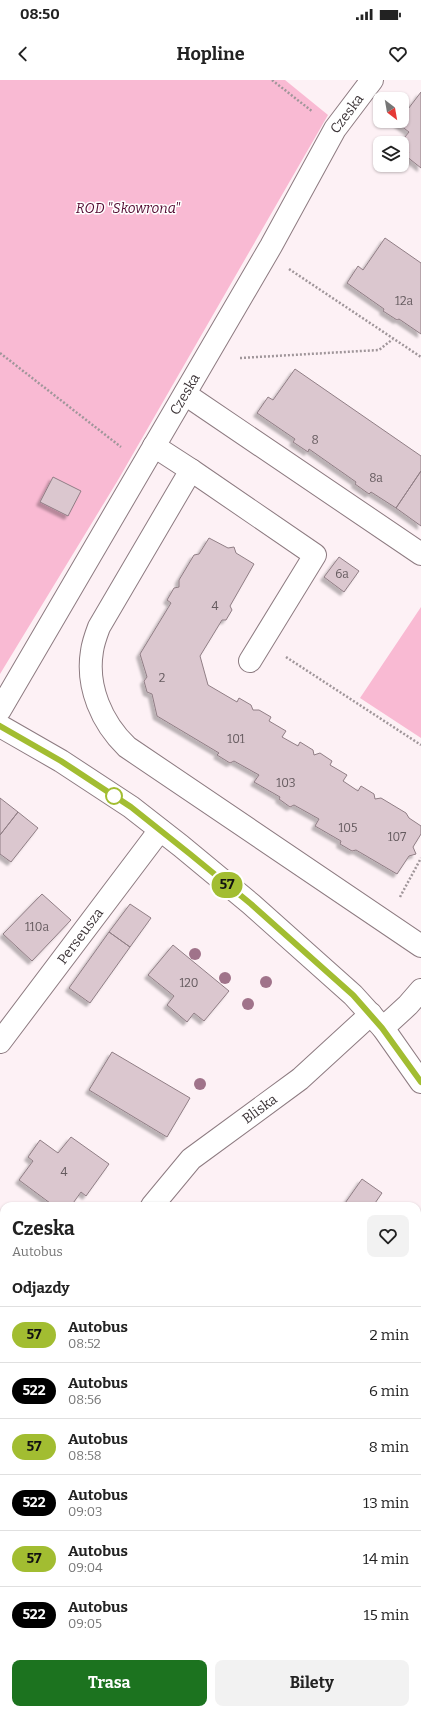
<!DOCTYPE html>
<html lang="pl">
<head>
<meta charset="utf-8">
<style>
	:root { --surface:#fff; --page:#f2f2f2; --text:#222; --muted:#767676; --line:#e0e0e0; --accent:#1c731f }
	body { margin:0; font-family:Bitter,serif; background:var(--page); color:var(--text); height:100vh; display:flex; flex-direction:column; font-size:15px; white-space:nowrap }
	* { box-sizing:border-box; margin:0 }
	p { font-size:13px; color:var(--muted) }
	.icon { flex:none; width:22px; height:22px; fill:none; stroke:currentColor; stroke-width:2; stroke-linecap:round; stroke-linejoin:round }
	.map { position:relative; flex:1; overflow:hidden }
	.panel { position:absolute; left:0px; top:1122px; width:421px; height:512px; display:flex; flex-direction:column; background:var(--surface); border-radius:12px 12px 0 0; box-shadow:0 1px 3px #0004 }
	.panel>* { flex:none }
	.badge { padding:0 8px; border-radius:13px; font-size:14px; line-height:26px }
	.needle { width:26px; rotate:149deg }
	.buttons { position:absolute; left:373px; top:12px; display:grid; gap:8px }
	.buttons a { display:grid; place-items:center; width:36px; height:36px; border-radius:8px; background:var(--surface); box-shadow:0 1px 3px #0004; font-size:20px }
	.map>.badge { position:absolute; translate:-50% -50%; box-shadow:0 0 0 2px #fff }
	h2 { padding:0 12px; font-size:15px; line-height:36px }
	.round { display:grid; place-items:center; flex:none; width:42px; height:42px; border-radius:8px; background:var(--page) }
	.overview { display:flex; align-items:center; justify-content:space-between; height:68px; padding:0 12px }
	h1 { font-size:19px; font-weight:700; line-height:30px }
	.action { display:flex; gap:8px; margin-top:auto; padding:8px 12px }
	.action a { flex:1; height:46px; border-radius:8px; background:var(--accent); color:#fff; font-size:16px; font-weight:700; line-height:46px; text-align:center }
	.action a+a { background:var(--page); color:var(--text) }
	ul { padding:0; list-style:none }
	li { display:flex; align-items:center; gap:12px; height:56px; padding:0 12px; border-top:1px solid var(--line) }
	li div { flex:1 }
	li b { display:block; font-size:15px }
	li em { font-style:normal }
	li .badge { min-width:44px; font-weight:700; text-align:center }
	.status { display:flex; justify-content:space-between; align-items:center; height:28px; padding:0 20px; background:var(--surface); direction:ltr }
	.status svg { height:11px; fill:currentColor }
	header { display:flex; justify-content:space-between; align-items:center; height:52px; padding:0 12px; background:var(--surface); font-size:18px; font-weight:700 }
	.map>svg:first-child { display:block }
	.green { fill:#f9bad3 }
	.building { fill:#dbc7cf; stroke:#907e85; filter:url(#shadow) }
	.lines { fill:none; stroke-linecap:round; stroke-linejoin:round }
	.street-casing { stroke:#8d7b81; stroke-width:24 }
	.secondary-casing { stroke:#8d7b81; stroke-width:24 }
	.path { stroke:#a0969a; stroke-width:2.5; stroke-dasharray:2 2; stroke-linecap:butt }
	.street { stroke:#fff; stroke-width:22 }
	.secondary { stroke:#fff; stroke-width:22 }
	.tree { fill:#a0738a }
	.line-casing { stroke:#fff; stroke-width:9 }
	.line { stroke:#a2bd31; stroke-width:6 }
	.stop-dot { fill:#fff; stroke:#a2bd31; stroke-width:2 }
	.labels { text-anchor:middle; stroke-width:3; stroke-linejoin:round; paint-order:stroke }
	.number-label { font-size:12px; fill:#645a5e }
	.street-label { font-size:14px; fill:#3d3538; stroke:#fff }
	.park-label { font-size:14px; font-style:italic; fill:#540c32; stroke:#fff }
</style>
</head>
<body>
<div class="status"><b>08:50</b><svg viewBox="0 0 49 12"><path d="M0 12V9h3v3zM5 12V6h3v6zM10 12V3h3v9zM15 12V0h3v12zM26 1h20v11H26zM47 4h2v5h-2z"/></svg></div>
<header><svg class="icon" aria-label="back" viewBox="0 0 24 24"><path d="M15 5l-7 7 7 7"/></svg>Hopline<svg class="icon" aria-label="heart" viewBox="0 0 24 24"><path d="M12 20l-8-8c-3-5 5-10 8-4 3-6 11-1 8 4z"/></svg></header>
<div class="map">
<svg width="421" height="1634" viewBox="0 0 421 1634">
	<defs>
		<filter id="shadow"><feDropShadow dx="-3.5" dy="3.5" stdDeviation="1" flood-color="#0004"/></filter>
	</defs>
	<rect width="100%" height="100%" fill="#fdf1f5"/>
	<path class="green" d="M 0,0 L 285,0 L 328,35 L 118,400 L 0,594 Z
		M 421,527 L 421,658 L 360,618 Z
		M 0,1377 L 4,1384 L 4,1630 L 105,1630 L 118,1634 L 0,1634 Z"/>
	<path class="building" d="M 421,12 L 421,88 L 406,76 L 409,72 L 400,63 L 409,52 L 397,43 L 399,41 L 402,41 L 402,37 Z
		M 385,158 L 421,183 L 421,254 L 399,239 L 397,240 L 383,231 L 384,229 L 347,203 L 358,186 L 363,190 Z
		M 295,289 L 421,376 L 421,391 L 396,428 L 371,412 L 369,414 L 355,404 L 356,402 L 309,369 L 308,372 L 293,362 L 295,359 L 257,333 L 268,317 L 273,320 Z
		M 421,391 L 421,446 L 396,428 Z
		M 53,397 L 81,411 L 68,436 L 40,422 Z
		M 209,458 L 228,468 L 234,467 L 236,473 L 254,484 L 230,526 L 232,530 L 226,540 L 222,540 L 200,576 L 208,605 L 237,622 L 239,618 L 251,625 L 253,630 L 259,630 L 271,637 L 269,641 L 286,651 L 282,657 L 298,666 L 300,662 L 313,670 L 314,675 L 320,673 L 332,681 L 330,685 L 347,695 L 343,701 L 358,711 L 361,706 L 374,714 L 375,719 L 381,718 L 406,733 L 409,738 L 421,746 L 421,754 L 413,767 L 416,774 L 409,776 L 397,794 L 356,770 L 352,771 L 340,764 L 341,761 L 315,746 L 319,739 L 294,725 L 290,727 L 279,719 L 280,717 L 254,702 L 259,695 L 234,681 L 230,683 L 217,675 L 219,673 L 157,636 L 152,614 L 147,612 L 144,601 L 147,597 L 140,574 L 171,523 L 167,520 L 174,508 L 179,507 L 179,500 L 194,475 L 199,474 Z
		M 339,477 L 359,491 L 344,512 L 324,497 Z
		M 0,718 L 18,732 L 0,755 Z
		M 18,732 L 38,748 L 11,782 L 0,774 L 0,755 Z
		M 42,814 L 71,840 L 32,881 L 3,854 Z
		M 130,824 L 151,838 L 130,867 L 109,852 Z
		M 109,852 L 130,867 L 90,923 L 69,908 Z
		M 173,865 L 229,911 L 204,941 L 194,933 L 187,942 L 167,925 L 174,916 L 148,895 Z
		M 112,972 L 190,1018 L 167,1057 L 89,1010 Z
		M 71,1057 L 109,1084 L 86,1116 L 81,1112 L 71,1126 L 54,1126 L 19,1100 L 33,1081 L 28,1077 L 40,1060 L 58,1073 Z
		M 362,1099 L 382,1113 L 373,1126 L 343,1126 Z
		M 0,1145 L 4,1147 L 4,1207 L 0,1204 Z
		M 0,1261 L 4,1264 L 4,1267 L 0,1273 Z
		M 417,1375 L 421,1378 L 421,1392 L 417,1398 Z"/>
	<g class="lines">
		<g class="street-casing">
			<g id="street">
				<path d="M 185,314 L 421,474"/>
				<path d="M 154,366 L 191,390"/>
				<path d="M 250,581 L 315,475 L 191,390 L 99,547 C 96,555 93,563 92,571 C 86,607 102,643 127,667 L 421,866"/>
				<path id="s1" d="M 0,630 L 271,166 L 335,49 L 372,0"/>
				<path d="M 383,948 L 408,925 L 421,910"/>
				<path id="s2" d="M 0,962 L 160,750"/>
				<path id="s3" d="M 152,1126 L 191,1079 L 300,999 L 371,934"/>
				<path d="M 1,1365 L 4,1360"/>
			</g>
		</g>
		<g class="secondary-casing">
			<path id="secondary" d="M 0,646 L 61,681 L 131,727 L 181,766 L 251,824 L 353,915 L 383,948 L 421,1002"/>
		</g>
		<path class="path" d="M 272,0 L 313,32
			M 289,189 L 421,277
			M 0,273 L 121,367
			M 240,278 L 379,270 L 393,259
			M 286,577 L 421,665
			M 400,817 L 421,778"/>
		<use href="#street" class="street"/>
		<use href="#secondary" class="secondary"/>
	</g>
	<g class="tree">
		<circle cx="195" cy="874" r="6"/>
		<circle cx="225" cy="898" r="6"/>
		<circle cx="266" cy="902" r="6"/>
		<circle cx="248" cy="924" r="6"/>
		<circle cx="200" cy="1004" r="6"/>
	</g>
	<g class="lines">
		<g class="line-casing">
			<path id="line" d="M 0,646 L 61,681 L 131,727 L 190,774 L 251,824 L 353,915 L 382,948 L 421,1002"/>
		</g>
		<use href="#line" class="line"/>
	</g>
	<circle class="stop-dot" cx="114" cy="716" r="8"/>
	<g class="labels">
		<g class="number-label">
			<text x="404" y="225">12a</text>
			<text x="315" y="364">8</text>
			<text x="376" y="402">8a</text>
			<text x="342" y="498">6a</text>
			<text x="215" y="530">4</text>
			<text x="162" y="602">2</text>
			<text x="236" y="663">101</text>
			<text x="286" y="707">103</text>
			<text x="348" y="752">105</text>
			<text x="397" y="761">107</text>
			<text x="37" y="851">110a</text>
			<text x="189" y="907">120</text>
			<text x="64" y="1096">4</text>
		</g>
		<g class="street-label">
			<text dy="5" stroke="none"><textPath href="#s1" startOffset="690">Czeska</textPath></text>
			<text dy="5" stroke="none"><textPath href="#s1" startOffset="366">Czeska</textPath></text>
			<text dy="5" stroke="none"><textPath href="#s2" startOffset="133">Perseusza</textPath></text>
			<text dy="5" stroke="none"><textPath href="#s3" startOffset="146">Bliska</textPath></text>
		</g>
		<g class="park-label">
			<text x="128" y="133">ROD "Skowrona"</text>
		</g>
	</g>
</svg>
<div class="buttons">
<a><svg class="needle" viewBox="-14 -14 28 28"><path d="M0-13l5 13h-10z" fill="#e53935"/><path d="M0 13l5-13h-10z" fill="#767676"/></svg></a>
<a><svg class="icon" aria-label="layers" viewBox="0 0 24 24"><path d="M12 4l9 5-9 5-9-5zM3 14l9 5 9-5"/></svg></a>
</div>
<b class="badge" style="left:227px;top:805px;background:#a2bd31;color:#111">57</b>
<section class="panel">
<div class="overview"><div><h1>Czeska</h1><p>Autobus</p></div><a class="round"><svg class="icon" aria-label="heart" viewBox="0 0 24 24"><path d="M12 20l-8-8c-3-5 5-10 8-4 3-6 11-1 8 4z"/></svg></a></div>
<h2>Odjazdy</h2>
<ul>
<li><span class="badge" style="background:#a2bd31;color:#111">57</span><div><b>Autobus</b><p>08:52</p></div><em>2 min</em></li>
<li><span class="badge" style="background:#000;color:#fff">522</span><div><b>Autobus</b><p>08:56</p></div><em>6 min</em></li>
<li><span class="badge" style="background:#a2bd31;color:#111">57</span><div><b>Autobus</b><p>08:58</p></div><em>8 min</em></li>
<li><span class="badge" style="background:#000;color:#fff">522</span><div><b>Autobus</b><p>09:03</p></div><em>13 min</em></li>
<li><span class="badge" style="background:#a2bd31;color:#111">57</span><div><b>Autobus</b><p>09:04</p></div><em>14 min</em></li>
<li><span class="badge" style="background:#000;color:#fff">522</span><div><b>Autobus</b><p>09:05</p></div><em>15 min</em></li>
</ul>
<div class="action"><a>Trasa</a><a>Bilety</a></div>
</section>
</div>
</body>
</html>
